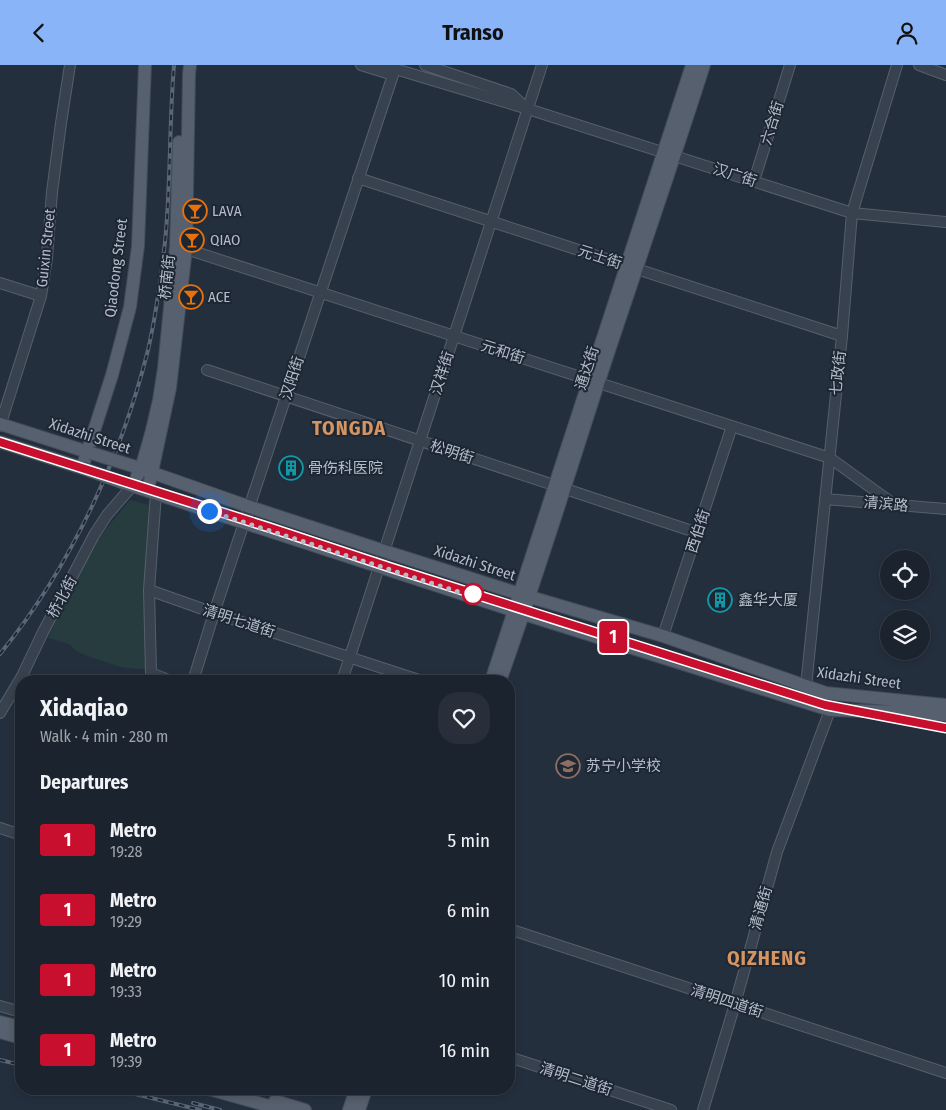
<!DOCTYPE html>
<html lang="en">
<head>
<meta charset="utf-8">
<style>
	:root { --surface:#1b232e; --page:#282f3a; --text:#f1f3f6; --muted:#a0a4aa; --line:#39404a; --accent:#8ab4f8 }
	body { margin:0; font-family:"Fira Sans Condensed","Noto Sans SC",sans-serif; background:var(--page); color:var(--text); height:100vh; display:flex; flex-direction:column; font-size:19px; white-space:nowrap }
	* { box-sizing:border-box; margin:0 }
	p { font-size:16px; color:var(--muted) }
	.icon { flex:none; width:28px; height:28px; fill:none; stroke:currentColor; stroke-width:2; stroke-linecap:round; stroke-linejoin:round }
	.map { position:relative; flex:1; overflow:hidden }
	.drawer { position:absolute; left:15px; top:610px; width:500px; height:420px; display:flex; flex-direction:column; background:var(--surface); border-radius:20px; box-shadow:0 2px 8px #0003,0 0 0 1px var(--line) }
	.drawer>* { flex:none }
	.badge { padding:0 10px; border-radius:4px; font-size:18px; line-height:32px }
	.fabs { position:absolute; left:880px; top:485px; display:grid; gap:10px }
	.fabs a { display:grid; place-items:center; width:50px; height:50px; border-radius:50%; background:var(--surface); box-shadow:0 2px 8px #0003,0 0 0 1px var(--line); font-size:25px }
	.you { position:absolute; width:25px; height:25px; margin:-12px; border:4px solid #fff; border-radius:50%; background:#1a73e8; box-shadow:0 0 0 8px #1a73e833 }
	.map>.badge { position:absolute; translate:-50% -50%; box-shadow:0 0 0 2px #fff }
	h2 { padding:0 25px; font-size:19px; line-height:45px }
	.round { display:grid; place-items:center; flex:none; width:52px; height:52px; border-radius:20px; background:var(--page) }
	.summary { display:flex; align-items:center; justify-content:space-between; height:85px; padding:0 25px }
	h1 { font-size:24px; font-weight:700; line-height:38px }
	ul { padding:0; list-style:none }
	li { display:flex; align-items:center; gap:15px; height:70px; padding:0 25px }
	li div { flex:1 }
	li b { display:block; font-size:19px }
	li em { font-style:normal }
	li .badge { min-width:55px; font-weight:700; text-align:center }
	header { display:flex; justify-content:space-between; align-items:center; height:65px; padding:0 25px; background:var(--accent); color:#111; font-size:22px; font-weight:700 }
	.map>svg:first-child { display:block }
	.green { fill:#263c3f }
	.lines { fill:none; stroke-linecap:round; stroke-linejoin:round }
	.minor-casing { stroke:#565f6c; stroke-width:12 }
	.major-casing { stroke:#414a57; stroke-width:14 }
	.minor { stroke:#38414e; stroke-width:10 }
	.major { stroke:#56606e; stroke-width:12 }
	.rail-casing { stroke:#5a6575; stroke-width:4 }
	.rail { stroke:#1d2633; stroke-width:2; stroke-dasharray:5.5; stroke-linecap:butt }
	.major-bridge-casing { stroke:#414a57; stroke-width:14; stroke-linecap:butt }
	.major-bridge { stroke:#56606e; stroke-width:12 }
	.line-casing { stroke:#fff; stroke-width:11 }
	.line { stroke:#c8102e; stroke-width:8 }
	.walk { stroke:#b4bcc9; stroke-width:5; stroke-dasharray:0 9 }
	.stop-dot { fill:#fff; stroke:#c8102e; stroke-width:2.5 }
	.labels { text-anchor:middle; stroke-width:4; stroke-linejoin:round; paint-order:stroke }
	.street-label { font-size:15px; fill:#b4bcc9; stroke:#1d2633 }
	.poi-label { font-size:15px; fill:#b4bcc9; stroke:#1d2633; text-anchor:start }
	.district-label { font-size:20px; font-weight:bold; letter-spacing:1px; fill:#d59563; stroke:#1d2633 }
</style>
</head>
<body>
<header><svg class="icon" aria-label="back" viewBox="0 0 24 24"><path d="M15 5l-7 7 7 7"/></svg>Transo<svg class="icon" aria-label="person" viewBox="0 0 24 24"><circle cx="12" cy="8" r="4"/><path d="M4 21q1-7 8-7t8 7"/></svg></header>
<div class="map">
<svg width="946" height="1045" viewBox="0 0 946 1045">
	<rect width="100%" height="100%" fill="#242f3e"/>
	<path class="green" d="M 130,435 L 149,440 L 145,525 L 148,605 L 121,602 L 90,592 L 78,587 L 69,579 L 48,573 L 66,533 L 101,470 Z"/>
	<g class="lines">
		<g class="minor-casing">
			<path id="minor" d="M 361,0 L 390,9
				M 382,0 L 528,44 L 852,148 L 946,157
				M 425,0 L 511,29 L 525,42
				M 919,0 L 946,10
				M 358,113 L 842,271
				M 754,116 L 790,0
				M 180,182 L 830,393 L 895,440
				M 0,218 L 41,231
				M 207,305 L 698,468
				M 0,361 L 41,231 L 47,193 L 52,127 L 61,58 L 70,0
				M 156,428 L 149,525 L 214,548 L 422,616
				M 825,434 L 946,444
				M 149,525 L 151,608 L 171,616
				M 663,571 L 732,361
				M 193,616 L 214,548 L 393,10
				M 342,616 L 542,0
				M 806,621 L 842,271 L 852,148 L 897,0
				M 0,648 L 22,611 L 43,567 L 94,470 L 107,450 L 133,420
				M 0,763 L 21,770
				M 509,864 L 946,1008
				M 0,941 L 21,947
				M 509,992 L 671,1045
				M 703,1045 L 735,939 L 777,787 L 830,645"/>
		</g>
		<g class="major-casing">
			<path id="major" d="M 0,359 L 91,388
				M 0,377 L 82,403 L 112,310 L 130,242 L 138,181 L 145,0
				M 133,401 L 250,442 L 384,486 L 520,529 L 663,571 L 826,628 L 946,640
				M 137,411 L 141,404 L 151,369 L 159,335 L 164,303 L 176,181 L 179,77
				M 150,416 L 170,323 L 186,184 L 189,9 L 190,0
				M 124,418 L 245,458 L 524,549 L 830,645 L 903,647 L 946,650
				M 491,616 L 692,0
				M 500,616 C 535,518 566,418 598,319 C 633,212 670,107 704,0
				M 0,957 L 21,962
				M 0,967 L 21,973
				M 209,1024 L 283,1045
				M 275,1036 L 305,1045
				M 349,1045 L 356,1024
				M 359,1045 L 366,1024"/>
		</g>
		<use href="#minor" class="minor"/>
		<use href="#major" class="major"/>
		<g class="rail-casing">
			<path id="rail" d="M 0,589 C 70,503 121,393 148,285 C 156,250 161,213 165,177 C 171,118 169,59 174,0
				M 0,995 L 21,1000
				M 115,1024 L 200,1045
				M 193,1038 L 220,1045"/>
		</g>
		<use href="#rail" class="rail"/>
		<g class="major-bridge-casing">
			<path id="major-bridge" d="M 91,388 L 133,401
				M 82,403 L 124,418"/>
		</g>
		<use href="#major-bridge" class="major-bridge"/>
	</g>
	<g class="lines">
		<g class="line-casing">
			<path id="line" d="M 0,377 L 271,463 L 389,502 L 825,640 L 946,663"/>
		</g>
		<use href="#line" class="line"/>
		<path class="walk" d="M 209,446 L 480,534 L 473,529"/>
	</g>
	<defs>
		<g id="bar-ring" transform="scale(1.25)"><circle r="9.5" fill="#1d2633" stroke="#e8710a" stroke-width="1.5"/><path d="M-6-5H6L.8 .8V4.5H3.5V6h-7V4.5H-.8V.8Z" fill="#e8710a"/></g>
		<g id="building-ring" transform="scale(1.25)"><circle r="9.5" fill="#1d2633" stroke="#0f9aa8" stroke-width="1.5"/><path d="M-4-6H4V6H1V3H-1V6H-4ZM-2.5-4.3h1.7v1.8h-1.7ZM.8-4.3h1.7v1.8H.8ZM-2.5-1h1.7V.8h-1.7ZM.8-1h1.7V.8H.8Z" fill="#0f9aa8"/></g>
		<g id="school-ring" transform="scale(1.25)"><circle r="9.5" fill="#1d2633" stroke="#8d6e63" stroke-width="1.5"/><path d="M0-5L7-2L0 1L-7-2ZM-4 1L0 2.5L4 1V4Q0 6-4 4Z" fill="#8d6e63"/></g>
	</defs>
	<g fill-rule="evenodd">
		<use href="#bar-ring" x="195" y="146"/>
		<use href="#bar-ring" x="192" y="175"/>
		<use href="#bar-ring" x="191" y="232"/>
		<use href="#building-ring" x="291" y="403"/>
		<use href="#building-ring" x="720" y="535"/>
		<use href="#school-ring" x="568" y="701"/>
	</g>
	<circle class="stop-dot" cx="473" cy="529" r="10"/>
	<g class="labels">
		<g class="street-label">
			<text transform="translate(772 58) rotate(-73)" y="5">六合街</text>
			<text transform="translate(735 110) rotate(18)" y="5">汉广街</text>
			<text transform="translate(46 183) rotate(-84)" y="5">Guixin Street</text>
			<text transform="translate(600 192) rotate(18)" y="5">元士街</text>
			<text transform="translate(116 203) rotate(-83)" y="5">Qiaodong Street</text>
			<text transform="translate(167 212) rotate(-84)" y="5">桥南街</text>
			<text transform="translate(503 287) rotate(18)" y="5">元和街</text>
			<text transform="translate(587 303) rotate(-72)" y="5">通达街</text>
			<text transform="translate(442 308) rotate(-72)" y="5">汉祥街</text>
			<text transform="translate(838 308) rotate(-84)" y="5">七政街</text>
			<text transform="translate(292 313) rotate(-72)" y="5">汉阳街</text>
			<text transform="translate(90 371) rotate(18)" y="5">Xidazhi Street</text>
			<text transform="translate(452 387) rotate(18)" y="5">松明街</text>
			<text transform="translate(886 439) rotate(5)" y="5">清滨路</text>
			<text transform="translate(698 466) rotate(-72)" y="5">西伯街</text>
			<text transform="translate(475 498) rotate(18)" y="5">Xidazhi Street</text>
			<text transform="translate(62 532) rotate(-62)" y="5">桥北街</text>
			<text transform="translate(239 556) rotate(18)" y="5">清明七道街</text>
			<text transform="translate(859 613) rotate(8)" y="5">Xidazhi Street</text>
			<text transform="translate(761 843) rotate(-74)" y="5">清通街</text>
			<text transform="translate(727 936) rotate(18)" y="5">清明四道街</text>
			<text transform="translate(576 1014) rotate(18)" y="5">清明二道街</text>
		</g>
		<g class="poi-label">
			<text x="212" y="151">LAVA</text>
			<text x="210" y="180">QIAO</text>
			<text x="208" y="237">ACE</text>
			<text x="308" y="408">骨伤科医院</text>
			<text x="738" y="540">鑫华大厦</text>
			<text x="586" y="706">苏宁小学校</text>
		</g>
		<g class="district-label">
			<text x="349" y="370">TONGDA</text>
			<text x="767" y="900">QIZHENG</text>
		</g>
	</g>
</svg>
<div class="fabs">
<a><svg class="icon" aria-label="locate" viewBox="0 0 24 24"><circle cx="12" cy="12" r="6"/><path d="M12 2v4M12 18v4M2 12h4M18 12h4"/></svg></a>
<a><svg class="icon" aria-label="layers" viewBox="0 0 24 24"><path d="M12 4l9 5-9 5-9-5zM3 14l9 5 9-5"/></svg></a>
</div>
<div class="you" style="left:209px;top:446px"></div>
<b class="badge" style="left:613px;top:572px;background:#c8102e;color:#fff">1</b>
<section class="drawer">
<div class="summary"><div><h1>Xidaqiao</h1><p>Walk · 4 min · 280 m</p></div><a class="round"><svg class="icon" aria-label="heart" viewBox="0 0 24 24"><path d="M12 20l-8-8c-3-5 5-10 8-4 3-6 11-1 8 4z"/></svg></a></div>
<h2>Departures</h2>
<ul>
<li><span class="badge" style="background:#c8102e;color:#fff">1</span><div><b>Metro</b><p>19:28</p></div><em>5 min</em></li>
<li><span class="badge" style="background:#c8102e;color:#fff">1</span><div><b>Metro</b><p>19:29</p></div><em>6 min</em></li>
<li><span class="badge" style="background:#c8102e;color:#fff">1</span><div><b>Metro</b><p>19:33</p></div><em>10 min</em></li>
<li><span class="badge" style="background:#c8102e;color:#fff">1</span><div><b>Metro</b><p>19:39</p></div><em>16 min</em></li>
</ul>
</section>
</div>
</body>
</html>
